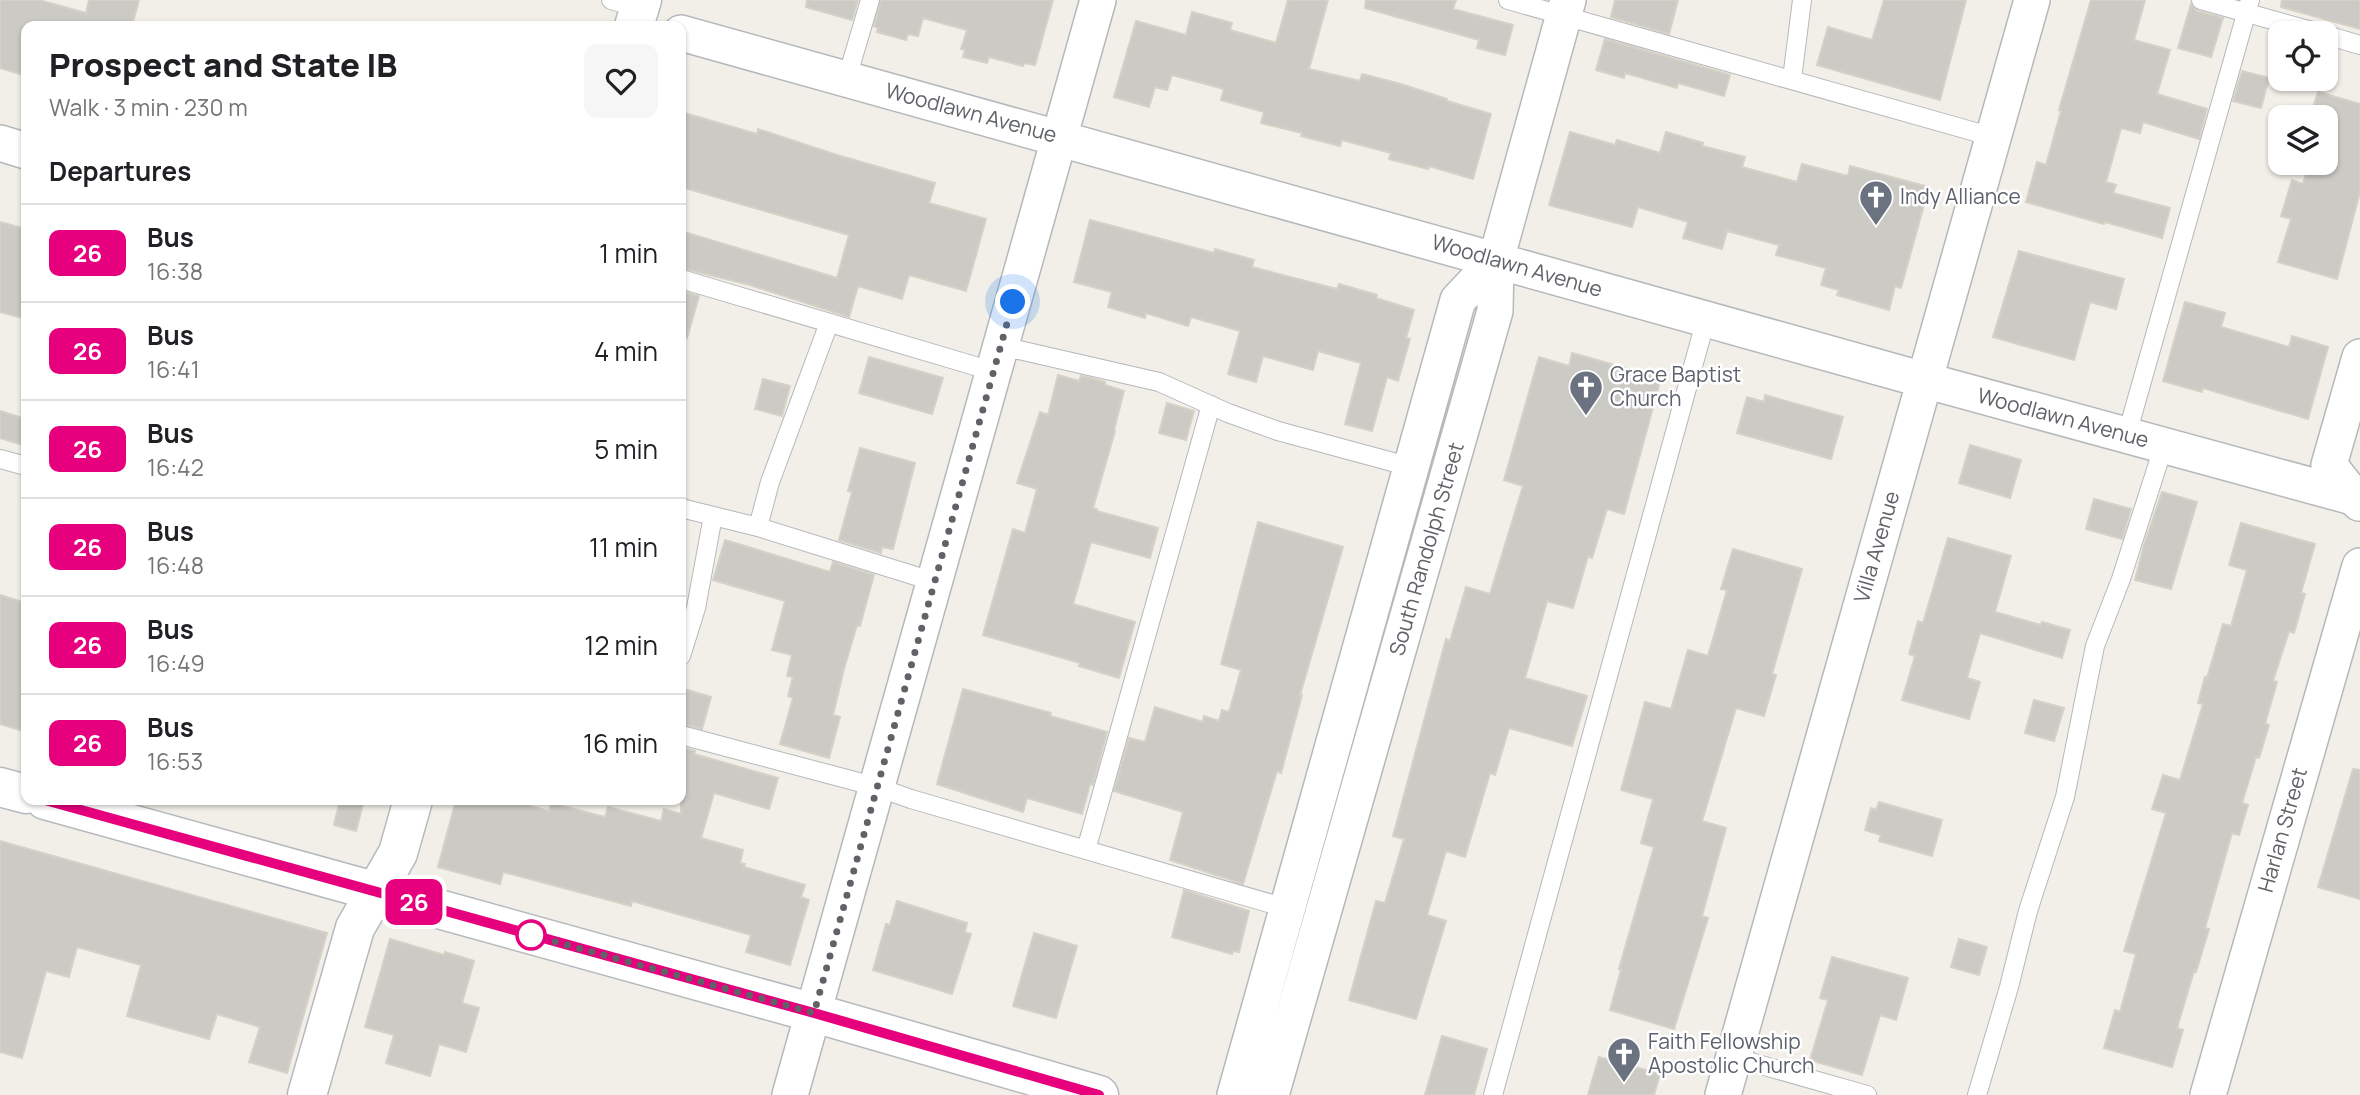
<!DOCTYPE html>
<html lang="en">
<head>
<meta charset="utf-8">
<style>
	:root { --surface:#fff; --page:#f6f6f6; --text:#202124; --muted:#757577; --line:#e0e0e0 }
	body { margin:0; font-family:Manrope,sans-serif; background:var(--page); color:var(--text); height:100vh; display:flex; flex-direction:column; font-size:26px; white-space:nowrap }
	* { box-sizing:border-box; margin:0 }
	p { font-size:23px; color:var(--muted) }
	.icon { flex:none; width:38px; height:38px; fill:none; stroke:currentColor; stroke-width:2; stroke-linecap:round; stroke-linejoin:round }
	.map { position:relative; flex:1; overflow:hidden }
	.drawer { position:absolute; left:21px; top:21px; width:665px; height:784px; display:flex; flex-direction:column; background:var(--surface); border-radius:14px; box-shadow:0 2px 5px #0004 }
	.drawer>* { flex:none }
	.badge { padding:0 14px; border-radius:10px; font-size:24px; line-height:46px }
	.buttons { position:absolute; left:2268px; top:21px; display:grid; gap:14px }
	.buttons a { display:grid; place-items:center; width:70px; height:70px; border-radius:14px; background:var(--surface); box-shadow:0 2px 5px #0004; font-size:35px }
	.you { position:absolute; width:35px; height:35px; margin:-18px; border:5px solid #fff; border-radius:50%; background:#1a73e8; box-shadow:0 0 0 10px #1a73e833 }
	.map>.badge { position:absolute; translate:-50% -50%; box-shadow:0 0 0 4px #fff }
	h2 { padding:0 28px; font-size:26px; line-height:63px }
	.round { display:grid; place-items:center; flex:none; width:74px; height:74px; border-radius:14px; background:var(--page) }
	.head { display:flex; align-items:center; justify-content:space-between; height:119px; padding:0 28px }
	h1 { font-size:33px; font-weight:800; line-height:52px }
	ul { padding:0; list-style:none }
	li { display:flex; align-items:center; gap:21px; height:98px; padding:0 28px; border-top:2px solid var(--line) }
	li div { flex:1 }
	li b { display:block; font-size:26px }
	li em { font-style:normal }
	li .badge { min-width:77px; font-weight:700; text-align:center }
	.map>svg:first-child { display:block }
	.building { fill:#cccac5; stroke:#d6d1c6; stroke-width:2 }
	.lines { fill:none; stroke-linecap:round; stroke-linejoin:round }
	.lane-casing { stroke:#b5b8bc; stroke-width:20 }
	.street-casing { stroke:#b5b8bc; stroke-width:38 }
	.secondary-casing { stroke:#b6babf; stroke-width:41 }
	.lane { stroke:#fff; stroke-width:18 }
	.street { stroke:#fff; stroke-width:35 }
	.secondary { stroke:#fff; stroke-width:38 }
	.line-casing { stroke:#fff; stroke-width:16 }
	.line { stroke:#e6007e; stroke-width:10 }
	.walk { stroke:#5f6368; stroke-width:7; stroke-dasharray:0 12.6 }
	.stop-dot { fill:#fff; stroke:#e6007e; stroke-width:3.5 }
	.labels { text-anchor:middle; stroke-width:5; stroke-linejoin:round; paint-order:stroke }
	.street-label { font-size:21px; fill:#5f6368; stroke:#fff }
	.worship-label { font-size:21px; fill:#5b616d; stroke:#fff; text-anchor:start }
</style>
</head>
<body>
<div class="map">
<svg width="2360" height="1095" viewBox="0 0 2360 1095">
	<rect width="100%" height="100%" fill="#f1efe8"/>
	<path class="building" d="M 0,0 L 39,0 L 86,13 L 89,0 L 139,0 L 132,26 L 26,26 L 26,76 L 0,68 Z
		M 807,0 L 858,0 L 852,20 L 806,7 Z
		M 881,0 L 1053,0 L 1035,65 L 1024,63 L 1023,66 L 989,57 L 987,63 L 963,57 L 965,50 L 961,49 L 967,30 L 923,18 L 918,36 L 908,34 L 906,40 L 877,32 L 878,28 L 874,26 Z
		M 1288,0 L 1328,0 L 1309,69 L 1360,81 L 1362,74 L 1401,84 L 1447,99 L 1447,101 L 1491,114 L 1473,179 L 1429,166 L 1428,169 L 1389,159 L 1391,153 L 1342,140 L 1340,146 L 1301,136 L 1302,133 L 1261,123 L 1264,112 L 1221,100 L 1224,89 L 1172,75 L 1167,90 L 1155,87 L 1149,107 L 1114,97 L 1136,21 L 1186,35 L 1192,12 L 1232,23 L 1230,30 L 1276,43 Z
		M 1366,0 L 1456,0 L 1453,9 L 1513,25 L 1505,55 L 1477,48 L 1479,40 L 1365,8 Z
		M 1615,0 L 1678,0 L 1669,34 L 1611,17 Z
		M 1884,0 L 1966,0 L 1940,100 L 1817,65 L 1828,27 L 1872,40 Z
		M 2091,0 L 2145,0 L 2134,40 L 2170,50 L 2157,94 L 2207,109 L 2199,139 L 2143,122 L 2140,133 L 2121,128 L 2106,182 L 2116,185 L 2113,193 L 2170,208 L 2162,238 L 2105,222 L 2104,224 L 2026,202 L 2037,162 L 2046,165 L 2061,111 L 2059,110 Z
		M 2282,0 L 2360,0 L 2360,29 L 2281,7 Z
		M 2191,4 L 2197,11 L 2223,18 L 2211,57 L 2178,48 Z
		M 1605,39 L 1730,75 L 1724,96 L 1678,83 L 1677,88 L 1625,73 L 1624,78 L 1596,70 Z
		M 2242,71 L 2269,78 L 2261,108 L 2233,101 Z
		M 2318,92 L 2360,104 L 2360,192 L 2337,279 L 2278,262 L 2291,219 L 2281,216 L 2292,180 L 2303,184 L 2309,163 L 2326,163 L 2326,117 L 2310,117 Z
		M 681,112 L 757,134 L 758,129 L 837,155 L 935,183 L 929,203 L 986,219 L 966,291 L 909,275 L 902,299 L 858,286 L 849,317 L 750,285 L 681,268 L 681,231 L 837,278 L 849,235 L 681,187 Z
		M 1570,132 L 1615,145 L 1617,140 L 1660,153 L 1666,132 L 1703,143 L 1702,146 L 1745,157 L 1742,167 L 1797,182 L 1802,164 L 1848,176 L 1850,166 L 1929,187 L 1901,288 L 1895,286 L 1889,310 L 1837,295 L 1839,290 L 1821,285 L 1826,268 L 1776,255 L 1779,245 L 1727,231 L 1722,249 L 1683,238 L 1688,222 L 1638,207 L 1632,227 L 1549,205 Z
		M 1090,220 L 1214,253 L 1215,249 L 1254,260 L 1252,267 L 1337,289 L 1339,284 L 1377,295 L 1376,298 L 1414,310 L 1406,338 L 1410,339 L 1398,381 L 1387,377 L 1372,431 L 1345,424 L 1361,363 L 1318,351 L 1313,370 L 1263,356 L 1256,382 L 1228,374 L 1240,331 L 1191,317 L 1188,326 L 1146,313 L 1145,318 L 1108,307 L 1112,292 L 1074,282 Z
		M 0,222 L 26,229 L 26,319 L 0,312 Z
		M 2019,251 L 2124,279 L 2116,309 L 2090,302 L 2074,360 L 1993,337 Z
		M 681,291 L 699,296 L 687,338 L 681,337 Z
		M 2185,302 L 2225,313 L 2221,327 L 2289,347 L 2292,336 L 2328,347 L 2308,419 L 2203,388 L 2202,392 L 2163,381 Z
		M 1572,353 L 1661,378 L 1624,514 L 1607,509 L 1592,558 L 1588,556 L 1573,608 L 1547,601 L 1525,678 L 1587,696 L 1572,746 L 1509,728 L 1495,775 L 1490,773 L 1465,857 L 1446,851 L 1427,915 L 1446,921 L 1416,1019 L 1349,1000 L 1376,901 L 1385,903 L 1404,839 L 1393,836 L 1446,639 L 1450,641 L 1466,587 L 1490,594 L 1523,486 L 1504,480 L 1539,357 L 1569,366 Z
		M 869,357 L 943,378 L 932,414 L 859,393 Z
		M 1058,375 L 1079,381 L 1081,376 L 1091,378 L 1105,382 L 1105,385 L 1124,391 L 1114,430 L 1115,431 L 1093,508 L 1097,509 L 1097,511 L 1158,528 L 1150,558 L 1091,542 L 1073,604 L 1135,622 L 1119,678 L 1079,666 L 1080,663 L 983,635 L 1013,529 L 1025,533 L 1037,489 L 1017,483 L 1040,412 L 1048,415 Z
		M 763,379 L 790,386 L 782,416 L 755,409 Z
		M 1765,395 L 1843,417 L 1831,459 L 1737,433 L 1747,397 L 1764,402 Z
		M 1167,403 L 1194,411 L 1186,440 L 1159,433 Z
		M 0,411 L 26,419 L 26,446 L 0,438 Z
		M 1970,445 L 2021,460 L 2010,498 L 1959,483 Z
		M 860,448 L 915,463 L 893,549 L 882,547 L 881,553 L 839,540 L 852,492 L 848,491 Z
		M 2162,492 L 2197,502 L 2171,589 L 2135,580 L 2144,545 Z
		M 2094,499 L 2131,509 L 2122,539 L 2086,529 Z
		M 1258,522 L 1343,547 L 1300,695 L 1302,695 L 1281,773 L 1277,771 L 1243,884 L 1170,860 L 1183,812 L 1114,791 L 1129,738 L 1145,742 L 1155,707 L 1203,722 L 1204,716 L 1219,721 L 1222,710 L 1229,712 L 1241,670 L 1221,664 Z
		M 2241,523 L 2315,544 L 2301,593 L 2305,594 L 2294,633 L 2289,631 L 2273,681 L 2277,682 L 2265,724 L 2269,725 L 2259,758 L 2256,757 L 2242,803 L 2248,805 L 2239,835 L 2232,833 L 2205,928 L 2209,929 L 2196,972 L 2194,971 L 2177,1028 L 2183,1030 L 2172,1067 L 2104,1048 L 2115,1010 L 2120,1012 L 2136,954 L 2124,951 L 2166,813 L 2152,809 L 2163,775 L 2180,780 L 2203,704 L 2198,703 L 2205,677 L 2207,678 L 2223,624 L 2231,626 L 2247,570 L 2229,565 Z
		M 1948,538 L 2011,556 L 1995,612 L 2041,625 L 2042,622 L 2070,630 L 2062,658 L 1980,633 L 1967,678 L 1980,682 L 1969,719 L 1902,700 L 1915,656 L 1909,654 L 1918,621 L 1923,623 Z
		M 725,540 L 830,572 L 833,562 L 874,575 L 860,626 L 857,625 L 844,669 L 833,715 L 840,717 L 829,758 L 780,744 L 793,698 L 788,696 L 793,677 L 787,676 L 792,655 L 772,650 L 785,601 L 713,580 Z
		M 1733,549 L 1802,569 L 1772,674 L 1776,675 L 1764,716 L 1736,708 L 1702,821 L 1726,828 L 1702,916 L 1708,918 L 1674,1029 L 1610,1010 L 1621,970 L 1619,969 L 1654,847 L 1641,843 L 1653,799 L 1621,790 L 1645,702 L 1671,709 L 1688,650 L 1708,656 L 1727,590 L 1721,589 Z
		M 0,595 L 26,603 L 26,732 L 0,724 Z
		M 681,688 L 711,697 L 702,729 L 681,724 Z
		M 963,689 L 1051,713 L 1050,716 L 1107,732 L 1093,785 L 1090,784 L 1082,814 L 1027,798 L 1023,812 L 937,784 Z
		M 2034,700 L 2064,708 L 2054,741 L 2025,733 Z
		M 681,747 L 695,751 L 694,754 L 778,778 L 769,809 L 714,793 L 701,838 L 743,850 L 740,863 L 745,864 L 744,867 L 805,885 L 801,897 L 809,900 L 790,965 L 746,952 L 751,935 L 632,901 L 631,906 L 503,872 L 500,884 L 438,867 L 456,800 L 508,800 L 549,811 L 551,803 L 605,817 L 608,807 L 661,821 L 664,809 L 681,814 Z
		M 2353,769 L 2360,770 L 2360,899 L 2318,887 Z
		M 340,800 L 364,800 L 356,831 L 334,825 Z
		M 1879,802 L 1942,820 L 1932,856 L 1879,841 L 1881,835 L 1865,830 L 1871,808 L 1876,810 Z
		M 0,841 L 327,933 L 287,1073 L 249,1062 L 260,1027 L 217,1014 L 209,1039 L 127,1016 L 141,965 L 77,947 L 69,977 L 46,971 L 22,1058 L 0,1052 Z
		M 1184,890 L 1249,911 L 1239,952 L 1233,951 L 1232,954 L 1172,937 Z
		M 897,901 L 967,923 L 965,932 L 971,934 L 952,994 L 873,970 L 886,924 L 890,925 Z
		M 1034,933 L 1077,946 L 1056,1018 L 1013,1006 Z
		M 390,939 L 444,955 L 445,952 L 474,961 L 462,1003 L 479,1008 L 466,1052 L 439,1044 L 430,1076 L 386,1063 L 394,1035 L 365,1027 Z
		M 1959,939 L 1987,947 L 1979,975 L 1951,967 Z
		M 1832,957 L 1908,978 L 1896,1020 L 1880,1015 L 1862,1075 L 1810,1060 L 1828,1000 L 1820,998 Z
		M 1442,1036 L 1487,1049 L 1474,1095 L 1425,1095 Z
		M 1599,1057 L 1660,1074 L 1654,1095 L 1588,1095 Z"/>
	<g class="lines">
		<g class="lane-casing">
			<path id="lane" d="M 611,0 L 639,8
				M 1508,0 L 1993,137
				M 2201,0 L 2319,33
				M 2326,35 L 2360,45
				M 847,78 L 870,0
				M 1792,79 L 1802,0
				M 681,279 L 975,366 L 993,374
				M 1000,350 L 1019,350 L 1159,382 L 1228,413 L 1278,431 L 1411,467
				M 2127,434 L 2250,0
				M 0,459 L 26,466
				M 681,508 L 758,527 L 935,582
				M 758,527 L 770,482 L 829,323
				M 681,656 L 696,608 L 713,516
				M 681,735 L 877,787 L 911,799 L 1272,904
				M 1086,850 L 1211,405
				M 1733,1057 L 1867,1095
				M 1493,1095 L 1706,319
				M 1977,1095 L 2009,987 L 2028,911 L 2065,797 L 2095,646 L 2121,579 L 2164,445"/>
		</g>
		<g class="street-casing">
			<path id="street" d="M 681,33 L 1924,380 L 2360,499
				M 0,143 L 26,151
				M 2359,503 L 2329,465 L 2360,357
				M 790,1095 L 1098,0
				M 1235,1095 L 1458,300 L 1496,260
				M 1271,1095 L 1495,311 L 1496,260 L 1568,0
				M 1723,1095 L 2032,0
				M 2208,1095 L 2360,566"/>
		</g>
		<g class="secondary-casing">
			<path id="secondary" d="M 634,26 L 642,0
				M 0,787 L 26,794
				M 45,800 L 814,1013 L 1099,1095
				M 307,1095 L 355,928 L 398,853 L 413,800"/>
		</g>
		<use href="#lane" class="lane"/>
		<use href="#street" class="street"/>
		<use href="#secondary" class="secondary"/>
	</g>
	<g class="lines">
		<g class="line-casing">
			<path id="line" d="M 45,800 L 814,1013 L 1099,1095"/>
		</g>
		<use href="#line" class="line"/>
		<path class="walk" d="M 531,935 L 814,1013 L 1013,302"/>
	</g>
	<defs>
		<g id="church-pin" transform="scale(1.75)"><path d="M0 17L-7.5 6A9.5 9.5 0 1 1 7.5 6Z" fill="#6b7280" stroke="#fff"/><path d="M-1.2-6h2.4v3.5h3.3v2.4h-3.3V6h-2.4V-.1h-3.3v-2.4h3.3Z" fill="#fff"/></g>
	</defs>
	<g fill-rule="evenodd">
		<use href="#church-pin" x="1876" y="197"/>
		<use href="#church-pin" x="1586" y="387"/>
		<use href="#church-pin" x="1624" y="1054"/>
	</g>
	<circle class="stop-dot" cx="531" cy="935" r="14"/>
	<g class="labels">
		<g class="street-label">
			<text transform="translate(971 113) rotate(15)" y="7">Woodlawn Avenue</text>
			<text transform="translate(1517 266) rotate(16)" y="7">Woodlawn Avenue</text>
			<text transform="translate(2063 418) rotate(15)" y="7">Woodlawn Avenue</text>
			<text transform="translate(1877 547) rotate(-74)" y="7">Villa Avenue</text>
			<text transform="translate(1427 549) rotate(-74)" y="7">South Randolph Street</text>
			<text transform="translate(2283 830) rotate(-74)" y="7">Harlan Street</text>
		</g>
		<g class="worship-label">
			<text x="1900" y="204">Indy Alliance</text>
			<text x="1610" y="382">Grace Baptist<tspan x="1610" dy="24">Church</tspan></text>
			<text x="1648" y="1049">Faith Fellowship<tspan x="1648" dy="24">Apostolic Church</tspan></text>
		</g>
	</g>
</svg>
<div class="buttons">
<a><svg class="icon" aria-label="locate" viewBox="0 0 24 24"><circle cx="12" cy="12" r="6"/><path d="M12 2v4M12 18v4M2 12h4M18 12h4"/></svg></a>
<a><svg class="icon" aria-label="layers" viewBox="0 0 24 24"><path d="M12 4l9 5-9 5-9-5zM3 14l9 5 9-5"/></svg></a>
</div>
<div class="you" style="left:1013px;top:302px"></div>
<b class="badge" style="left:414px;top:902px;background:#e6007e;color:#fff">26</b>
<section class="drawer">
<div class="head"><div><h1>Prospect and State IB</h1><p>Walk · 3 min · 230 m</p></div><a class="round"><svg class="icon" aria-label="heart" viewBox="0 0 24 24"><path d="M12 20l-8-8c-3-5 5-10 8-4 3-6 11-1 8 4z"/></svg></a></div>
<h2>Departures</h2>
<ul>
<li><span class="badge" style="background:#e6007e;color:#fff">26</span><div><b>Bus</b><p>16:38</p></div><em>1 min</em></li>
<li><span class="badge" style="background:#e6007e;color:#fff">26</span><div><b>Bus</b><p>16:41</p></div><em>4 min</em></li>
<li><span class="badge" style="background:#e6007e;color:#fff">26</span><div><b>Bus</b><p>16:42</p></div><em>5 min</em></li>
<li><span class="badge" style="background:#e6007e;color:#fff">26</span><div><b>Bus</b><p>16:48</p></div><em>11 min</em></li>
<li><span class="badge" style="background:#e6007e;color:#fff">26</span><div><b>Bus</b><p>16:49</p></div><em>12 min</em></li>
<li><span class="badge" style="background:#e6007e;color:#fff">26</span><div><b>Bus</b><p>16:53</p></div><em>16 min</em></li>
</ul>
</section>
</div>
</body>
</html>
